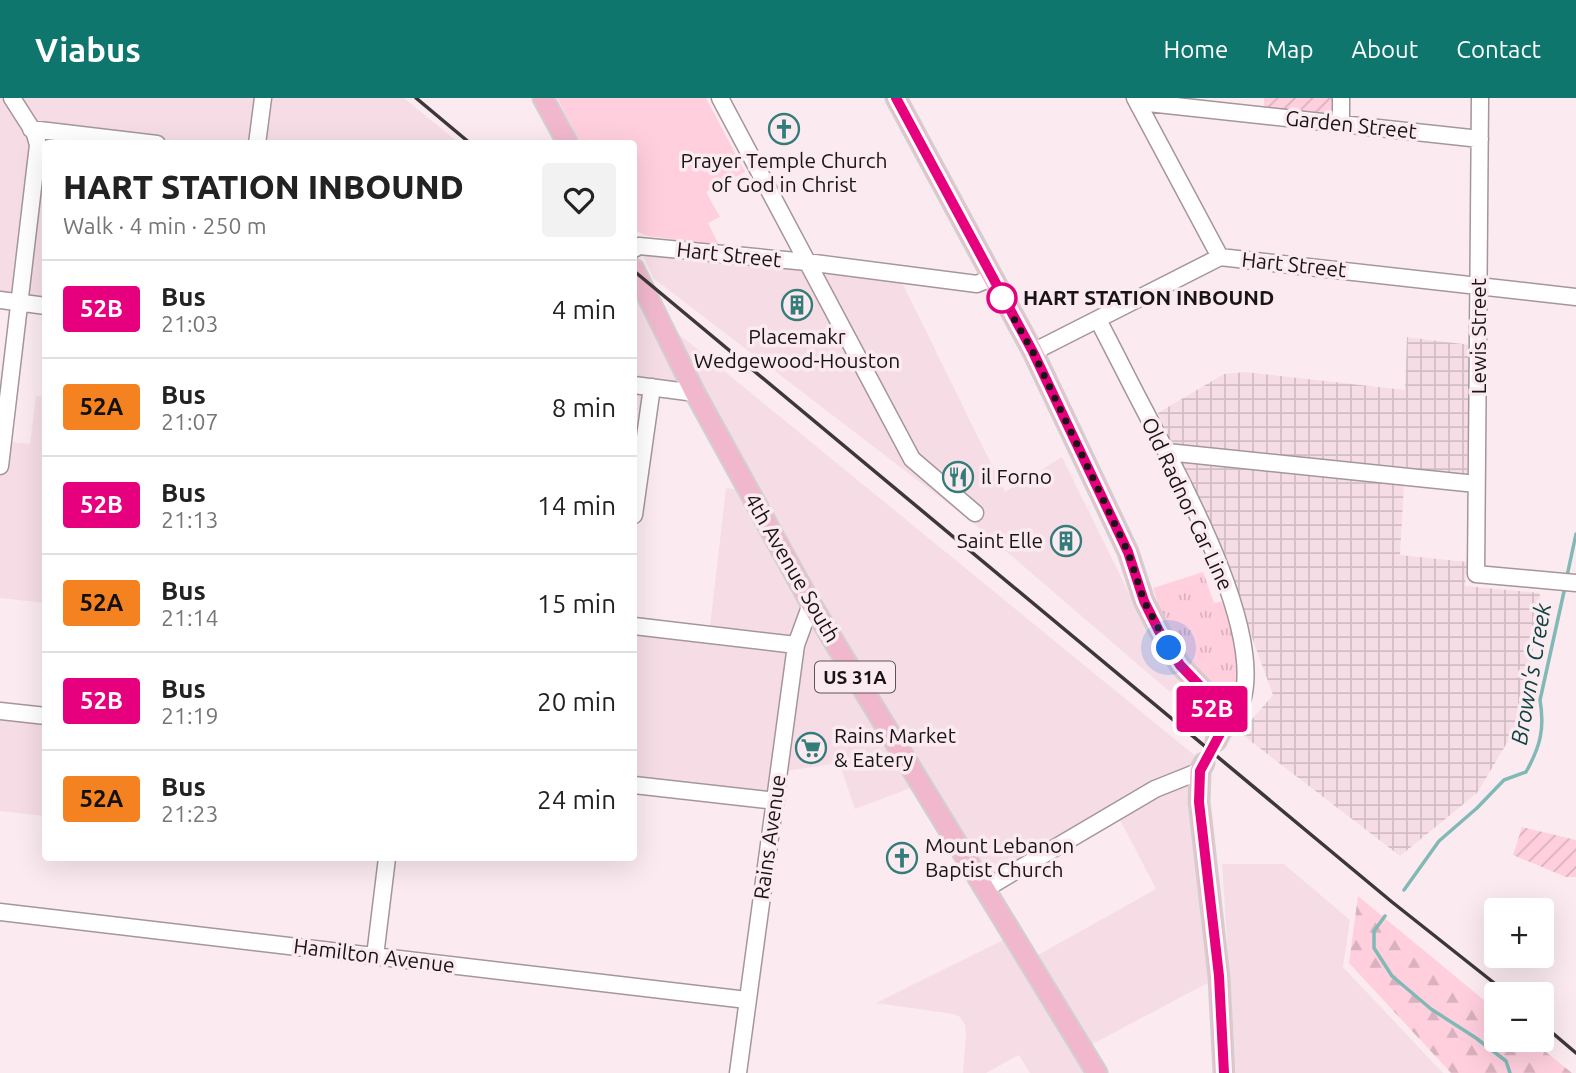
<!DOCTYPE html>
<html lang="en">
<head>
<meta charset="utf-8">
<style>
	:root { --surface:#fff; --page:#f2f2f2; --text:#222; --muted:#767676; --line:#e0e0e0; --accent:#0f766e }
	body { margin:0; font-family:Ubuntu,sans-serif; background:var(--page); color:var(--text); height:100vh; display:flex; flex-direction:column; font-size:26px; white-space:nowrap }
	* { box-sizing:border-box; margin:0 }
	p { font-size:23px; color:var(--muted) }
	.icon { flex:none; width:38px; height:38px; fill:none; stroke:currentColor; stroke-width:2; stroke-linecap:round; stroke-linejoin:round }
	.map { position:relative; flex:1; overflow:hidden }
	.sheet { position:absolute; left:42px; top:42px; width:595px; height:721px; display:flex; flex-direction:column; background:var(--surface); border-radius:7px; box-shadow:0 7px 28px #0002 }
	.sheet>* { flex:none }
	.badge { padding:0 14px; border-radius:5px; font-size:24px; line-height:46px }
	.buttons { position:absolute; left:1484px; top:800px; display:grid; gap:14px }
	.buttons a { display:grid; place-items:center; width:70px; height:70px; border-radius:7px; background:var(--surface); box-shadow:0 7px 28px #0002; font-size:35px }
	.you { position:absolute; width:35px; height:35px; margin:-18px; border:5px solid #fff; border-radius:50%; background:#1a73e8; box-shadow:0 0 0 10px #1a73e833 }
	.map>.badge { position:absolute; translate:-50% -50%; box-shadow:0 0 0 4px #fff }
	.round { display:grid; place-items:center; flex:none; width:74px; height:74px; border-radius:7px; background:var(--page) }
	.headline { display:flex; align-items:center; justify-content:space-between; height:119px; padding:0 21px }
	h1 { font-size:33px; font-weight:800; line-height:52px }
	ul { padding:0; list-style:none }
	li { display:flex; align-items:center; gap:21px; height:98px; padding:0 21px; border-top:2px solid var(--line) }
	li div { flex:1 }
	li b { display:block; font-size:26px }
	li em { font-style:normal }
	li .badge { min-width:77px; font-weight:700; text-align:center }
	header { display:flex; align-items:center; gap:42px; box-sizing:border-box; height:98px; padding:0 35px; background:var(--accent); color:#fff }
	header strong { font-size:33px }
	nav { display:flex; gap:38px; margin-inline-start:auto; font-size:24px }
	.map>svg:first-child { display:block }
	.built { fill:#f6dde5 }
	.industrial { fill:url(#industrial-grid) }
	.grass { fill:url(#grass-tufts) }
	.forest { fill:url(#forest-firs) }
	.park { fill:#ffcfde }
	.garden { fill:url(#garden-furrows) }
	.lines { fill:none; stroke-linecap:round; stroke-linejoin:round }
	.stream { stroke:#80b9b6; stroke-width:3.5 }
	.minor-casing { stroke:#a5969b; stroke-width:19 }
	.major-casing { stroke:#d1d0d0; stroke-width:23 }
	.minor { stroke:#fff; stroke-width:16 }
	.major { stroke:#f1b8cd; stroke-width:19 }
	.rail { stroke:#3e3739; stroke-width:3.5 }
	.line-casing { stroke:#fff; stroke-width:16 }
	.line { stroke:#e6007e; stroke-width:10 }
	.walk { stroke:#191415; stroke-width:7; stroke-dasharray:0 12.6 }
	.stop-dot { fill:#fff; stroke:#e6007e; stroke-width:3.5 }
	.labels { text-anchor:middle; stroke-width:7; stroke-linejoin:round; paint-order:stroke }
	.shield { fill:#fbebf0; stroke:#5d5457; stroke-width:2 }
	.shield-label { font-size:19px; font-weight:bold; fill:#191415 }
	.street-label { font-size:21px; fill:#191415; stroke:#fbebf0 }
	.poi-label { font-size:21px; fill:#191415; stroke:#fbebf0; text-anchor:start }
	.stop-label { font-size:21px; font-weight:bold; fill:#191415; stroke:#fbebf0; text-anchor:start }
	.water-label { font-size:23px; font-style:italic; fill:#0e4341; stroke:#fbebf0 }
</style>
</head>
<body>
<header>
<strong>Viabus</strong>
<nav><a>Home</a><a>Map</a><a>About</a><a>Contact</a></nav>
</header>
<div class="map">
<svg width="1576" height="975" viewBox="0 0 1576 975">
	<defs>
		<pattern id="industrial-grid" width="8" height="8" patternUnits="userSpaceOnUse" patternTransform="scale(1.75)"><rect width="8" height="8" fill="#f6dde5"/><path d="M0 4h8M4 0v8" fill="none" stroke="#d2bdc4"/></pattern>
		<pattern id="grass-tufts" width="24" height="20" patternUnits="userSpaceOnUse" patternTransform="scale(1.75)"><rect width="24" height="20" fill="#ffcfde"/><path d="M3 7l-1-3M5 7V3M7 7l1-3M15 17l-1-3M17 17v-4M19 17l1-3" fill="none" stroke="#dab1be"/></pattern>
		<pattern id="forest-firs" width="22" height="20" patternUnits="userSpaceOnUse" patternTransform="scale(1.75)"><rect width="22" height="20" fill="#ffcfde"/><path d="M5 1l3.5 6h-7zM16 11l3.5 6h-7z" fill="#dab1be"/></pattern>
		<pattern id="garden-furrows" width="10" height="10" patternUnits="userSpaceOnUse" patternTransform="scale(1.75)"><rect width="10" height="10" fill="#ffcfde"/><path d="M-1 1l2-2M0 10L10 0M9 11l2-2" fill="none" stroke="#dab1be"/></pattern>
	</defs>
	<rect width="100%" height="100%" fill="#fbebf0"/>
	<path class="built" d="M 0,0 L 404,0 L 459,45 L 46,46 L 45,208 L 0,202 Z
		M 639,148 L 898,176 L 1005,394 L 1062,359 L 1151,540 L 1182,584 L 1170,594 L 972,424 L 653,180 Z
		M 634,191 L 658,219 L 1204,665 L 1219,879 L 1083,951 L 1097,975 L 1030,975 L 1019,957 L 986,975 L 963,975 L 966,937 L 965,927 L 960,919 L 953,916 L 876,905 L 1013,837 L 1029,862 L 1156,791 L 1116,714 L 985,791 L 921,686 L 855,711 L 839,665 L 780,674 L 776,703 L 634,687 L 634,528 L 709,537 L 726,390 L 746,393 L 695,295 L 652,289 L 634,376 Z
		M 0,288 L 9,289 L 3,343 L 30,346 L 36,298 L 45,299 L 45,505 L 0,500 Z
		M 0,613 L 45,618 L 45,718 L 0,713 Z
		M 1222,766 L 1284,766 L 1350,822 L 1343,869 L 1443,975 L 1236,975 Z"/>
	<path class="industrial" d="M 1407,239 L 1470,247 L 1467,377 L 1405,369 L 1400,457 L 1467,464 L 1465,488 L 1540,495 L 1525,615 L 1477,695 L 1400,758 L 1240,635 L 1273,597 L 1220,452 L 1158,315 L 1224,276 L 1245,274 L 1405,292 Z"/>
	<path class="grass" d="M 1203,474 L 1214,505 L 1224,503 L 1236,547 L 1239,587 L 1233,608 L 1228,609 L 1175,542 L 1164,524 L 1153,490 Z"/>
	<path class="forest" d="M 1358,798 L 1496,912 L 1496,942 L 1531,942 L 1572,975 L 1451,975 L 1349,865 Z"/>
	<path class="park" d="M 557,0 L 706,0 L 745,74 L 706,94 L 720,119 L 708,125 L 719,147 L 647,138 L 634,132 L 634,46 L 580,45 Z"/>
	<path class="garden" d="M 1264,0 L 1333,0 L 1333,13 L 1327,17 L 1264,11 Z
		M 1522,729 L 1576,742 L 1576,779 L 1566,779 L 1513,757 Z"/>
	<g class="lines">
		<path class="stream" d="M 1567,478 L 1576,436
			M 1404,792 L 1439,743 L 1477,710 L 1504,682 L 1526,674 C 1540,649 1545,631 1540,602 L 1565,489
			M 1385,818 L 1374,833 L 1374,850 L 1392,878 L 1431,911 L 1476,940 L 1506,963 L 1510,975"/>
		<g class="minor-casing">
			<path id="minor" d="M 720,0 L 912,361 L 975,415
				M 1135,0 L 1220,159
				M 1480,0 L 1476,476 L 1576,485
				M 1139,8 L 1148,5 L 1480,41
				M 1341,25 L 1341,0
				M 31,31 L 157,46
				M 257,46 L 263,0
				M 634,151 L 639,148 L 807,164 L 977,186 L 991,180
				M 0,202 L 46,208
				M 1098,222 C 1114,252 1129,283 1145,313 C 1179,379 1264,530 1242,603 C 1239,614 1227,625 1221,634
				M 1033,254 L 1220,159 L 1576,199
				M 634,287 L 695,295
				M 1167,354 L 1476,386
				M 0,368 L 38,47 L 35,36 L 12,0
				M 634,417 L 652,289
				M 634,528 L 796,547
				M 0,613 L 46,618
				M 634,687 L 776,703
				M 985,791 L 1155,691 L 1200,673
				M 0,814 L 747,902
				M 375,858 L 387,760
				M 738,975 L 796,547 L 811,506"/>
		</g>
		<g class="major-casing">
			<path id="major" d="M 543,0 L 568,46
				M 896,0 L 1033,254 L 1128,454 L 1144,503 L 1159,532 L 1180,567 L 1202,590 L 1221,634 L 1216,643
				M 634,171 L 695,295 L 811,506 L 1097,975
				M 1204,665 L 1200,673 L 1199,704 L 1219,879 L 1224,975"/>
		</g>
		<use href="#minor" class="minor"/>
		<use href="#major" class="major"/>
		<path class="rail" d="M 416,0 L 471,46
			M 634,173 L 1392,804 L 1508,896
			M 1542,926 L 1576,955"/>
	</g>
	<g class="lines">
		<g class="line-casing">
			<path id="line" d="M 896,0 L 1033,254 L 1128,454 L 1144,503 L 1159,533 L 1180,567 L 1202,590 L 1221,634 L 1200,673 L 1199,704 L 1219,878 L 1224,975"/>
		</g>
		<use href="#line" class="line"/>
		<path class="walk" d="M 1002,200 L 1033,254 L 1128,454 L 1144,503 L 1169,550"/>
	</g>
	<defs>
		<g id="church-ring" transform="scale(1.575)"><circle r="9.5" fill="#fbebf0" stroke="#337c79" stroke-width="1.5"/><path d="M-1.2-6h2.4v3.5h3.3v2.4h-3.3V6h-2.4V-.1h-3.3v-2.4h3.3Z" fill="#337c79"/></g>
		<g id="building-ring" transform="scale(1.575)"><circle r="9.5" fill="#fbebf0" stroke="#337c79" stroke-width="1.5"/><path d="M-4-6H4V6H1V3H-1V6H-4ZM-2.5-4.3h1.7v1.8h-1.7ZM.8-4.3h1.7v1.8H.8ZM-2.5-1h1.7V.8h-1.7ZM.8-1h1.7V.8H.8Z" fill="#337c79"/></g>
		<g id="restaurant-ring" transform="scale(1.575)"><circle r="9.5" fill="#fbebf0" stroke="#337c79" stroke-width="1.5"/><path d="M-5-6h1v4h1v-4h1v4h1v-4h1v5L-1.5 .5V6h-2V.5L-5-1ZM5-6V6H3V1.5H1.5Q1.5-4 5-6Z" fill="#337c79"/></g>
		<g id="supermarket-ring" transform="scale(1.575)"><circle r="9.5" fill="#fbebf0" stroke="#337c79" stroke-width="1.5"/><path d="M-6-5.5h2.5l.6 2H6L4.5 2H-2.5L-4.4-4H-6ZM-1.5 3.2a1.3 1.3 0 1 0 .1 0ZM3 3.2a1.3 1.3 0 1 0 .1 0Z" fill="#337c79"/></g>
	</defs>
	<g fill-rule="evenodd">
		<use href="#church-ring" x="784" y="31"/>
		<use href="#building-ring" x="797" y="207"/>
		<use href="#restaurant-ring" x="958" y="379"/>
		<use href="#building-ring" x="1066" y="443"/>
		<use href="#supermarket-ring" x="811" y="650"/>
		<use href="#church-ring" x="902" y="760"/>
	</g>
	<circle class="stop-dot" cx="1002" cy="200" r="14"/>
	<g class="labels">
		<rect class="shield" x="815" y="563.5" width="80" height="31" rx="5"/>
		<g class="shield-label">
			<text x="855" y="586">US 31A</text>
		</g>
		<g class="street-label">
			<text transform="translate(1351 27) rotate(6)" y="7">Garden Street</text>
			<text transform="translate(729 157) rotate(6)" y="7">Hart Street</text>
			<text transform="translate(1294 167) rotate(6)" y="7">Hart Street</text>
			<text transform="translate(1479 238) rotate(-90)" y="7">Lewis Street</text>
			<text transform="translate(1187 406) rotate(65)" y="7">Old Radnor Car Line</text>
			<text transform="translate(792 470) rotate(60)" y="7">4th Avenue South</text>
			<text transform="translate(770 739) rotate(-82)" y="7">Rains Avenue</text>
			<text transform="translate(374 858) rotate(7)" y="7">Hamilton Avenue</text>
		</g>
		<g class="poi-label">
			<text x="784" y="70" text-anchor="middle">Prayer Temple Church<tspan x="784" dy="24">of God in Christ</tspan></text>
			<text x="797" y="246" text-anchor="middle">Placemakr<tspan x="797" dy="24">Wedgewood-Houston</tspan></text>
			<text x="981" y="386">il Forno</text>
			<text x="1043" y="450" text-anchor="end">Saint Elle</text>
			<text x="834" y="645">Rains Market<tspan x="834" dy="24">&amp; Eatery</tspan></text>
			<text x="925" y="755">Mount Lebanon<tspan x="925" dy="24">Baptist Church</tspan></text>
		</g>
		<g class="stop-label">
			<text x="1023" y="207">HART STATION INBOUND</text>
		</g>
		<g class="water-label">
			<text transform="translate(1531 576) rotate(-80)" y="8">Brown's Creek</text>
		</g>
	</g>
</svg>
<div class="buttons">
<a>+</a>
<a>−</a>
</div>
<div class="you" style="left:1169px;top:550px"></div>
<b class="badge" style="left:1212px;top:611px;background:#e6007e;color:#fff">52B</b>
<section class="sheet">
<div class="headline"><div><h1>HART STATION INBOUND</h1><p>Walk · 4 min · 250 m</p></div><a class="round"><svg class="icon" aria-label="heart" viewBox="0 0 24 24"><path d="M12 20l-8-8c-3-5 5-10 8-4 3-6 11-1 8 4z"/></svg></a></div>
<ul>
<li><span class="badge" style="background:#e6007e;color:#fff">52B</span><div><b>Bus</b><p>21:03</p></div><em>4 min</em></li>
<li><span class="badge" style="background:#f58220;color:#111">52A</span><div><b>Bus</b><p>21:07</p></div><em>8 min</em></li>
<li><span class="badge" style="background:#e6007e;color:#fff">52B</span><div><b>Bus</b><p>21:13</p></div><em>14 min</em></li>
<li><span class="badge" style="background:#f58220;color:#111">52A</span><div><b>Bus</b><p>21:14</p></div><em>15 min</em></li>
<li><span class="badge" style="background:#e6007e;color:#fff">52B</span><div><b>Bus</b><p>21:19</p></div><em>20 min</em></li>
<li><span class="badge" style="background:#f58220;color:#111">52A</span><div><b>Bus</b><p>21:23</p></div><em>24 min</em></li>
</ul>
</section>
</div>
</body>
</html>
